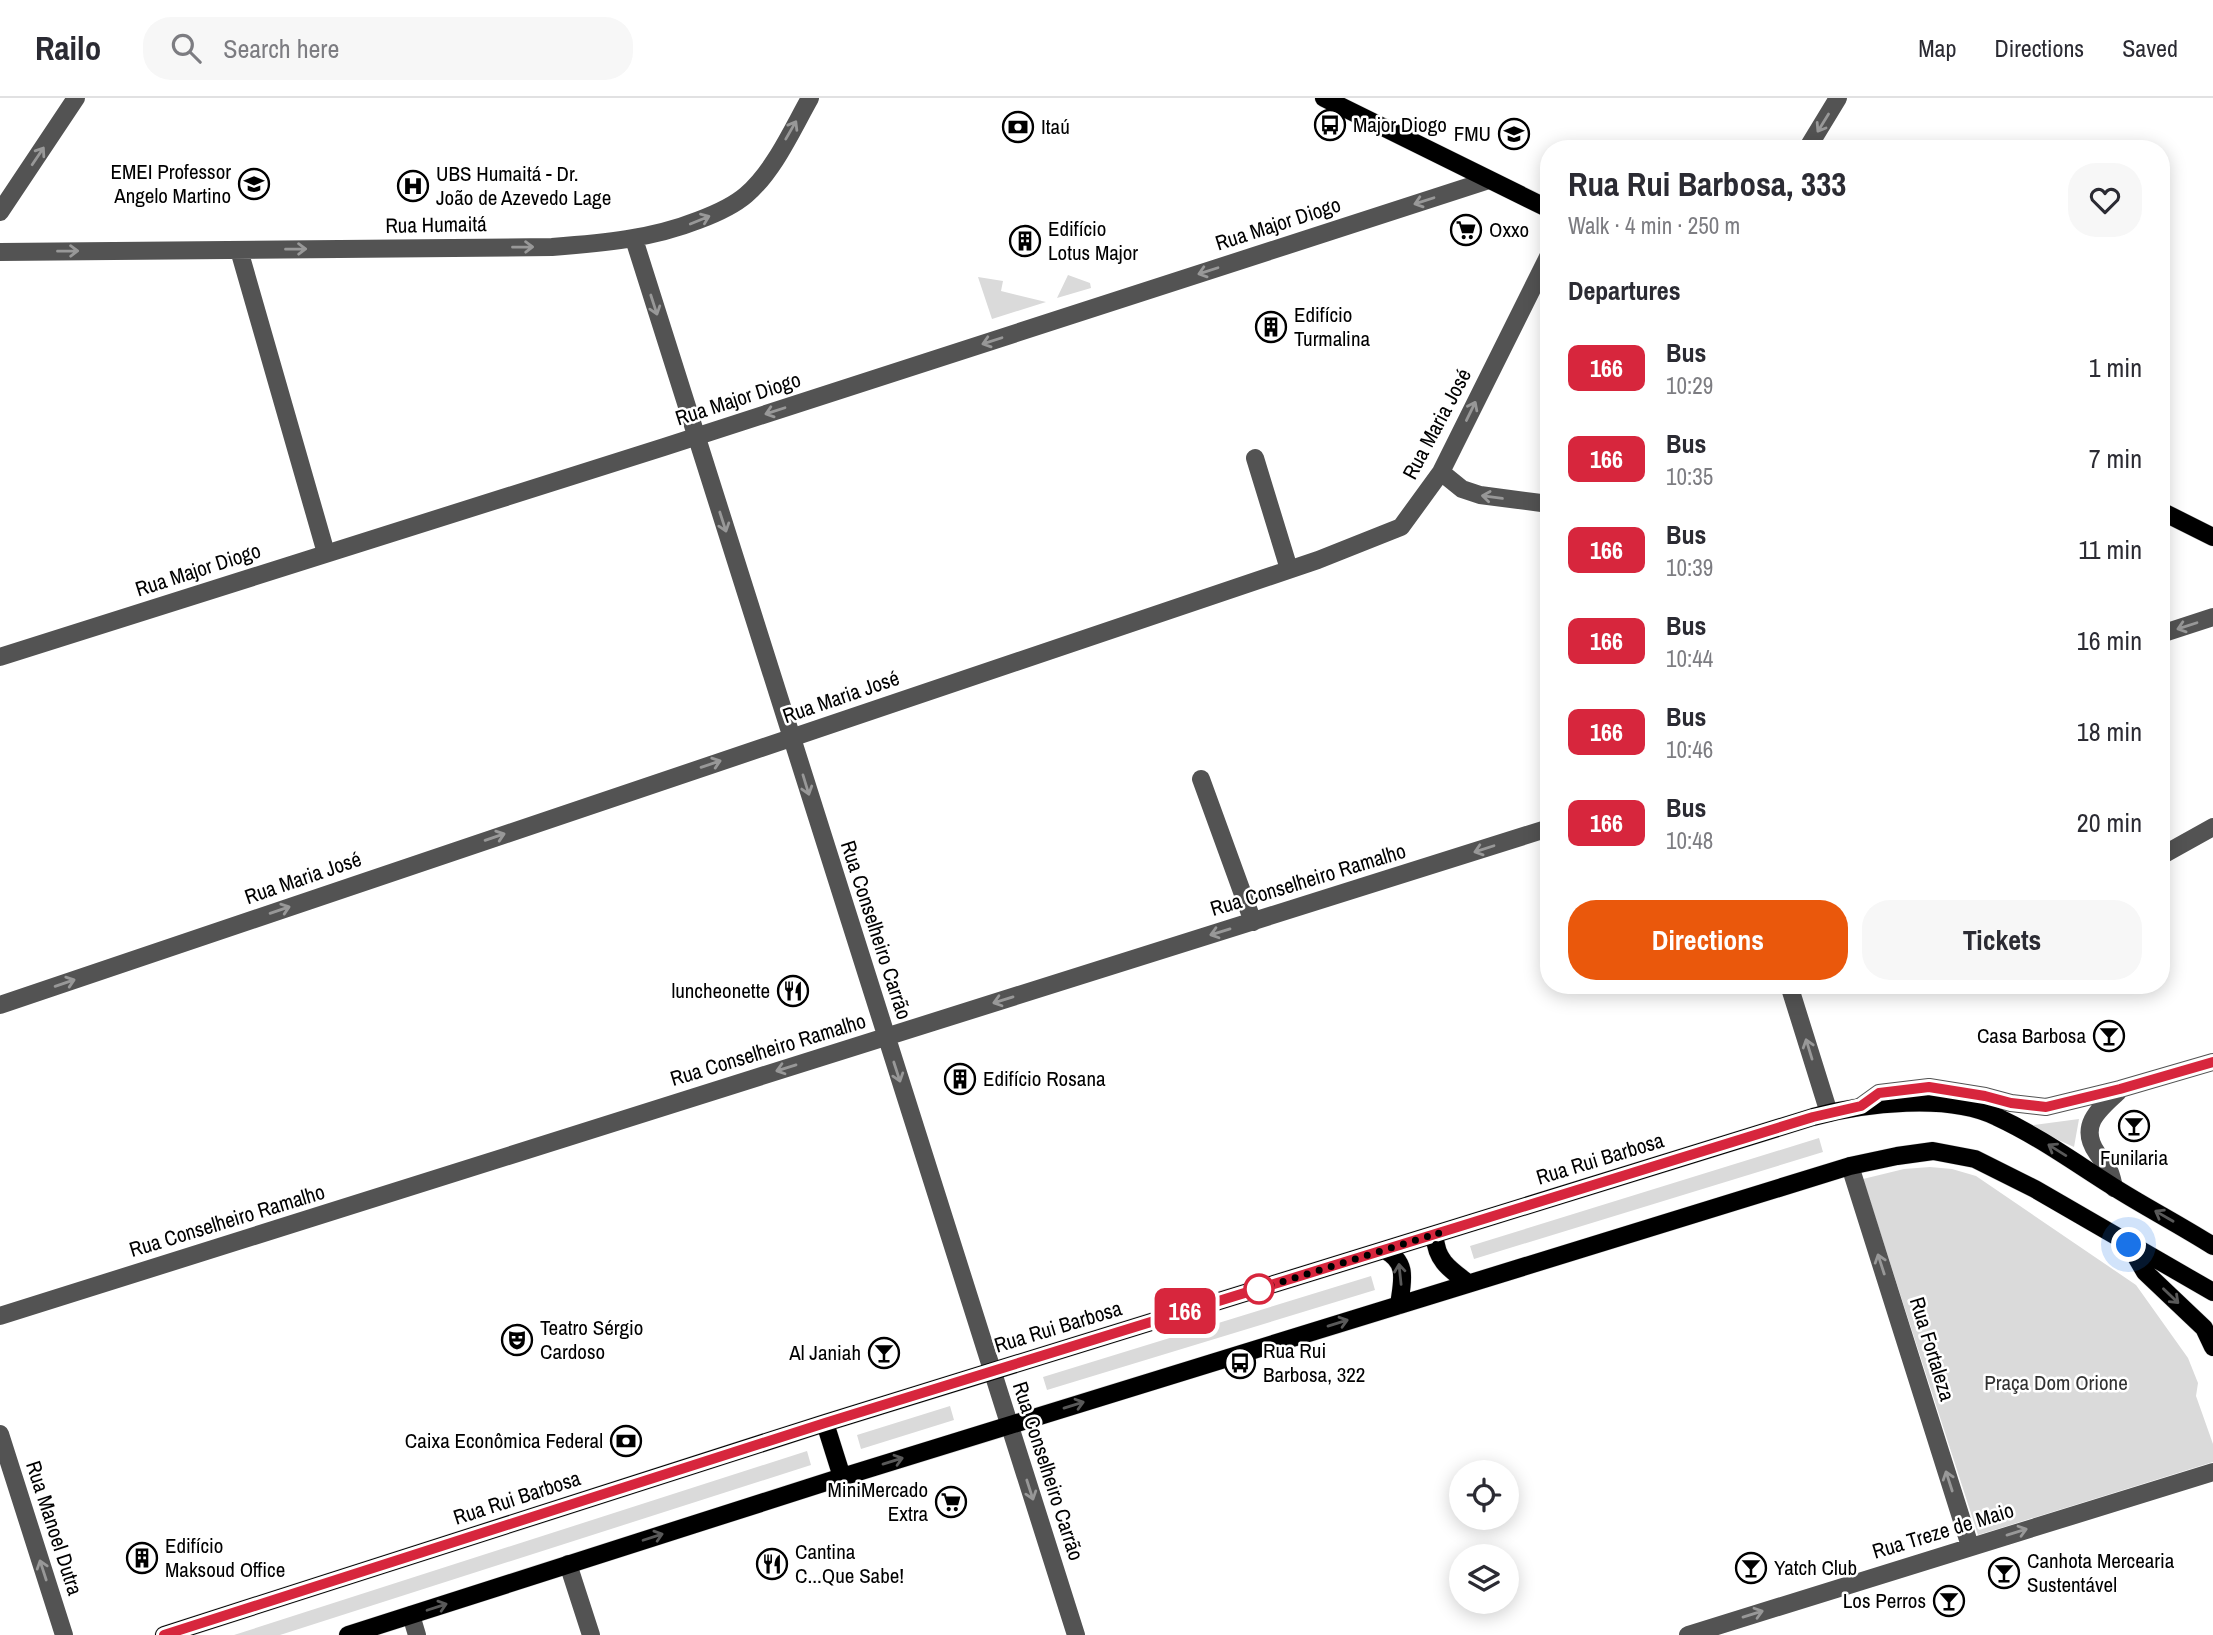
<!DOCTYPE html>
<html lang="en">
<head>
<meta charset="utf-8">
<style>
	:root { --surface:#fff; --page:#f7f7f7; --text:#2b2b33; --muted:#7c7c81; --line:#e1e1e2; --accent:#ea580c }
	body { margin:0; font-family:"Archivo Narrow",sans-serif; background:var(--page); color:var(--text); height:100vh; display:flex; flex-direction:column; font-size:26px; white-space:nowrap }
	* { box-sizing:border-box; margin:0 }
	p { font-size:23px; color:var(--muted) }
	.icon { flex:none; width:38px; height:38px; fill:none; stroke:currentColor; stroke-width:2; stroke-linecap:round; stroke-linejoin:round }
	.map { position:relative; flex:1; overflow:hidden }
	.side { position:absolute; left:1540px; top:42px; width:630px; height:854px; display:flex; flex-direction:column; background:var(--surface); border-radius:28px; box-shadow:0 4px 18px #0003 }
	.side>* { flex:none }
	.badge { padding:0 14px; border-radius:10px; font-size:24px; line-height:46px }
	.controls { position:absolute; left:1449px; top:1362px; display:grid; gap:14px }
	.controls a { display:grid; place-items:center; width:70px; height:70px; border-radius:50%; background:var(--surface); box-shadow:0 4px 18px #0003; font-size:35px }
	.you { position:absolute; width:35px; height:35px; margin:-18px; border:5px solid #fff; border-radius:50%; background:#1a73e8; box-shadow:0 0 0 10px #1a73e833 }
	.map>.badge { position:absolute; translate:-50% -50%; box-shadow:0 0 0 4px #fff }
	h2 { padding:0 28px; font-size:26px; line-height:63px }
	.round { display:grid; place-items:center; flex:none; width:74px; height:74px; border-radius:28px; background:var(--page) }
	.headline { display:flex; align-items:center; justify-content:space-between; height:119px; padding:0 28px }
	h1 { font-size:33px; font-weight:700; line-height:52px }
	.button { display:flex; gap:14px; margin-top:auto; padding:14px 28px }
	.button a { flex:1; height:80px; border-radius:28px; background:var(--accent); color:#fff; font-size:28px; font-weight:700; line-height:80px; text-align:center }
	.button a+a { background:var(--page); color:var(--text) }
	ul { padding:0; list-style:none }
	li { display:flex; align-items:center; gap:21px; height:91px; padding:0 28px }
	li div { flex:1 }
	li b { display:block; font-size:26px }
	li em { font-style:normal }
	li .badge { min-width:77px; font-weight:700; text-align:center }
	header { display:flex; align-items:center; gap:42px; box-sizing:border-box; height:98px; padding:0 35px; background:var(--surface); border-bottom:2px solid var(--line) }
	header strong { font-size:33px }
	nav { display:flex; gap:38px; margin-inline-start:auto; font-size:24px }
	.search { width:490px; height:63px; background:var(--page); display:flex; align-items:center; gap:18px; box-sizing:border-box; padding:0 24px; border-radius:28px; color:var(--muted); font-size:26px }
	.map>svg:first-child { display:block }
	.green { fill:#dadada }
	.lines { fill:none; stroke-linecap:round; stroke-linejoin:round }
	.major-casing { stroke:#dbdbdb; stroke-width:19 }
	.minor { stroke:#535353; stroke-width:18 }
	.major { stroke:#000; stroke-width:18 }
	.oneway { stroke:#989898 }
	.oneway2 { stroke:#595959 }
	.line-casing { stroke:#fff; stroke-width:16 }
	.line { stroke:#d7263d; stroke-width:10 }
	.walk { stroke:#000; stroke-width:7; stroke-dasharray:0 12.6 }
	.stop-dot { fill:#fff; stroke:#d7263d; stroke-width:3.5 }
	.labels { text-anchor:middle; stroke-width:5; stroke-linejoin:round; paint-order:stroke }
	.poi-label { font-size:21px; fill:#000; stroke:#fff; text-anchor:start }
	.street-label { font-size:21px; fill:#000; stroke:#fff }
	.park-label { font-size:21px; fill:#313131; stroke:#fff }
</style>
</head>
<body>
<header>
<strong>Railo</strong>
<div class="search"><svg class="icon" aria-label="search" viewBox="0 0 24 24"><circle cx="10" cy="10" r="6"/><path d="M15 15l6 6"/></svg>Search here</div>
<nav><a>Map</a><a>Directions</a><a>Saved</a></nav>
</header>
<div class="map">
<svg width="2213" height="1537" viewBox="0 0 2213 1537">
	<rect width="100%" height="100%" fill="#fff"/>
	<path class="green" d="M 1068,177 L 1090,185 L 1091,190 L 1057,200 Z
		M 978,179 L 1003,183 L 1001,193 L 1046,204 L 992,221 Z
		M 2079,1021 L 2074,1049 L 2027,1028 Z
		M 1819,1040 L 1823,1054 L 1474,1161 L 1470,1148 Z
		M 1930,1069 L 1952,1071 L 1976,1078 L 2136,1187 L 2188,1260 L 2198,1285 L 2196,1298 L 2213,1346 L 2213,1364 L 1978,1437 L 1863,1081 L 1904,1071 Z
		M 1371,1178 L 1375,1192 L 1047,1292 L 1043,1279 Z
		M 950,1308 L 954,1322 L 861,1351 L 857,1337 Z
		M 807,1353 L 811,1367 L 280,1537 L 234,1537 Z"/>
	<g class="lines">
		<g class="major-casing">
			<path id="major" d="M 1324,0 L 1549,111
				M 2161,413 L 2213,439
				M 1439,1135 L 1435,1139 C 1436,1163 1451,1172 1468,1185
				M 2131,1150 L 2145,1174 L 2204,1230 L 2213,1249
				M 1384,1152 C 1409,1164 1402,1184 1399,1207
				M 825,1325 L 842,1379
				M 164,1537 L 825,1325 L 1813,1019 C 1864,1005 1949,995 1997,1019 C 2038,1038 2074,1064 2112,1088 C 2145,1109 2180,1127 2213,1148
				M 348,1537 L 842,1379 L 1850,1068 L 1897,1058 L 1933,1053 L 1975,1061 L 2035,1091 L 2213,1194"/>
		</g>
		<path class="minor" d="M 1807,51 L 1838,0
			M 0,114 L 76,0
			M 634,141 L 1076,1537
			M 239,152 L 326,455
			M 0,154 L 552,149 C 603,145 651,141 699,122 C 715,116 732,109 746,97 C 774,73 792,32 810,0
			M 1255,360 L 1289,471
			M 1441,374 L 1462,391 L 1480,397 L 1549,406
			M 2161,536 L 2213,519
			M 0,559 L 664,349 L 1489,82
			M 1201,681 L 1253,824
			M 2161,758 L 2213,729
			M 1789,887 L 1829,1015
			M 0,907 L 1318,462 L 1401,429 L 1441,374 L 1549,157
			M 1861,1008 L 1879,995 L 1929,989 L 1985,998 L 2011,1005 L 2046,1009 L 2120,991 L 2213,964
			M 1850,1068 L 1970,1448
			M 2114,1090 C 2110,1069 2108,1071 2097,1055 C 2078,1028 2099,1011 2118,994
			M 0,1218 L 1549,730
			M 0,1336 L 64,1537
			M 568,1466 L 591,1537
			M 411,1517 L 417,1537
			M 1688,1537 L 2213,1374"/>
		<use href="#major" class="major"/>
	</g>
	<defs><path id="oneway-shaft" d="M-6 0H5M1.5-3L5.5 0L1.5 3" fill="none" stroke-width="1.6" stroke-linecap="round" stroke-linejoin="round" transform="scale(1.75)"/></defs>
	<g class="oneway">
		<use href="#oneway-shaft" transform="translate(1823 25) rotate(122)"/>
		<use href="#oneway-shaft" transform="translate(791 32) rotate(-60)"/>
		<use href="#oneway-shaft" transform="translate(38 58) rotate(-56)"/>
		<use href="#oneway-shaft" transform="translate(1424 103) rotate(162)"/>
		<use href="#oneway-shaft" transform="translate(700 122) rotate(-22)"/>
		<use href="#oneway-shaft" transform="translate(523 149) rotate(-1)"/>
		<use href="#oneway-shaft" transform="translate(296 151) rotate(-1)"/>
		<use href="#oneway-shaft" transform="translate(68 153) rotate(-1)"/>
		<use href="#oneway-shaft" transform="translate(1208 173) rotate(162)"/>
		<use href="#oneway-shaft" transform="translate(654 207) rotate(72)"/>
		<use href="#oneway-shaft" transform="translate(992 243) rotate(162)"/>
		<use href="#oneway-shaft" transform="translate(775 313) rotate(162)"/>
		<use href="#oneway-shaft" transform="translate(1471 313) rotate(-64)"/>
		<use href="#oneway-shaft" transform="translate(1492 399) rotate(-172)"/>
		<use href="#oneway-shaft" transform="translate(723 424) rotate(72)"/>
		<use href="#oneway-shaft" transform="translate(2187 528) rotate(162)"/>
		<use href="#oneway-shaft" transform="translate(711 666) rotate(-19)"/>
		<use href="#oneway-shaft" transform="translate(806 687) rotate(73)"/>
		<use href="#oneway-shaft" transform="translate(495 739) rotate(-19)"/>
		<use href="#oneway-shaft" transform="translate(1484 751) rotate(162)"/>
		<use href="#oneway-shaft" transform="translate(280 812) rotate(-19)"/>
		<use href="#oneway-shaft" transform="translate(1220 834) rotate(163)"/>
		<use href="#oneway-shaft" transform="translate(65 885) rotate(-19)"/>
		<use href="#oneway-shaft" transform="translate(1003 902) rotate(163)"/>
		<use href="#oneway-shaft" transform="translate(1809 951) rotate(-107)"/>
		<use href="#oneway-shaft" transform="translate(786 970) rotate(163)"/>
		<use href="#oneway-shaft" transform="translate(897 974) rotate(72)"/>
		<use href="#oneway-shaft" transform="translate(1881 1166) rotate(-108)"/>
		<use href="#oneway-shaft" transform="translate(1949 1383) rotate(-108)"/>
		<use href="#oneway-shaft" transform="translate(1030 1392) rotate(72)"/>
		<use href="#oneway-shaft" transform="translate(2017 1434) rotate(-17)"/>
		<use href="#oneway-shaft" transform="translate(43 1472) rotate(-108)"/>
		<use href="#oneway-shaft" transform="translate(1753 1516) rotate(-17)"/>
	</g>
	<g class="oneway2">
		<use href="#oneway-shaft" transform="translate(2057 1052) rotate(-148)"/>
		<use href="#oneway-shaft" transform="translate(2164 1118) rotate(-150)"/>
		<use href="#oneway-shaft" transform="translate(1400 1176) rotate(-96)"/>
		<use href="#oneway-shaft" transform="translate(2171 1198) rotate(44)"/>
		<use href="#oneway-shaft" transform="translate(1338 1225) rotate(-17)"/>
		<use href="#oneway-shaft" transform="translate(1074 1307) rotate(-17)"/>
		<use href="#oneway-shaft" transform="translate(893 1363) rotate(-17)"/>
		<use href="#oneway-shaft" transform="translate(653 1439) rotate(-18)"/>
		<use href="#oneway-shaft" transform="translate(437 1509) rotate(-18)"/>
	</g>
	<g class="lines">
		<g class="line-casing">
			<path id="line" d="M 164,1537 L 825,1325 L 1813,1019 L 1861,1008 L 1879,995 L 1929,989 L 1985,998 L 2011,1005 L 2046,1009 L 2120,991 L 2213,964"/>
		</g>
		<use href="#line" class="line"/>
		<path class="walk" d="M 1259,1191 L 1439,1135 L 1435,1139 C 1436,1163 1451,1172 1468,1185 L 1850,1068 C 1876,1061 1908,1051 1935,1054 C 1999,1060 2074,1114 2129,1147"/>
	</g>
	<defs>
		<g id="bus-ring" transform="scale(1.575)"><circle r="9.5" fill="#fff" stroke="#000" stroke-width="1.5"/><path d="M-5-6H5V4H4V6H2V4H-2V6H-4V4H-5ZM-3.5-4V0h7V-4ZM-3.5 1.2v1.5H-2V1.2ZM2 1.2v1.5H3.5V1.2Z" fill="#000"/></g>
		<g id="bank-ring" transform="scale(1.575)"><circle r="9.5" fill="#fff" stroke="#000" stroke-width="1.5"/><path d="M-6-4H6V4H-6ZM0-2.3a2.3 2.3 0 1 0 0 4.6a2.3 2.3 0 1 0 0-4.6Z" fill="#000"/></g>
		<g id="university-ring" transform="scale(1.575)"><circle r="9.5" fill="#fff" stroke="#000" stroke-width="1.5"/><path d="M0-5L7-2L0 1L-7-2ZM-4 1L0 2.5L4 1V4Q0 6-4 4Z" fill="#000"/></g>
		<g id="school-ring" transform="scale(1.575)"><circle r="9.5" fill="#fff" stroke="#000" stroke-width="1.5"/><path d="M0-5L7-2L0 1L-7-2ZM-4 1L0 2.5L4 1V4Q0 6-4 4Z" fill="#000"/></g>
		<g id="hospital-ring" transform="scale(1.575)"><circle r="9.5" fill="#fff" stroke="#000" stroke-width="1.5"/><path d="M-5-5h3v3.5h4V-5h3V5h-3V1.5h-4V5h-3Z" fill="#000"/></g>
		<g id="supermarket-ring" transform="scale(1.575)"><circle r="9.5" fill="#fff" stroke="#000" stroke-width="1.5"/><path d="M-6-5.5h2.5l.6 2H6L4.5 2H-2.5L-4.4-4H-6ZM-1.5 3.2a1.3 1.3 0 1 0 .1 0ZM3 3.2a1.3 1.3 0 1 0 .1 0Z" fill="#000"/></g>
		<g id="building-ring" transform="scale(1.575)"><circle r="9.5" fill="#fff" stroke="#000" stroke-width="1.5"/><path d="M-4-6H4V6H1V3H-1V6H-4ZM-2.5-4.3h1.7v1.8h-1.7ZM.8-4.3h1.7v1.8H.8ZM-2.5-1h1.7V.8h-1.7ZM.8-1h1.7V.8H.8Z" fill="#000"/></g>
		<g id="restaurant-ring" transform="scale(1.575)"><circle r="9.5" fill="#fff" stroke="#000" stroke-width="1.5"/><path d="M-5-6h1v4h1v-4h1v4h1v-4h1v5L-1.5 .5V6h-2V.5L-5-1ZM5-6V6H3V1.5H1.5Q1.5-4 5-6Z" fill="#000"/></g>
		<g id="bar-ring" transform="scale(1.575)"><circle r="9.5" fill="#fff" stroke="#000" stroke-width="1.5"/><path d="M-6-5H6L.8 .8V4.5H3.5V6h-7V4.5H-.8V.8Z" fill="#000"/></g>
		<g id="theatre-ring" transform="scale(1.575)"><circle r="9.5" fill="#fff" stroke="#000" stroke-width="1.5"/><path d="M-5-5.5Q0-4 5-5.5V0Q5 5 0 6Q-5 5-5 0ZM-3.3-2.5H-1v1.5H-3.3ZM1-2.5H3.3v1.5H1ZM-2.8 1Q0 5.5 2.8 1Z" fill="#000"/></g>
	</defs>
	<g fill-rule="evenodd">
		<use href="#bus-ring" x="1330" y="27"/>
		<use href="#bank-ring" x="1018" y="29"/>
		<use href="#university-ring" x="1514" y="36"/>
		<use href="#school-ring" x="254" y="86"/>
		<use href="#hospital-ring" x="413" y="88"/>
		<use href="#supermarket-ring" x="1466" y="132"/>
		<use href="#building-ring" x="1025" y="143"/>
		<use href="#building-ring" x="1271" y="229"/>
		<use href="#restaurant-ring" x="793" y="893"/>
		<use href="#bar-ring" x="2109" y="938"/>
		<use href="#building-ring" x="960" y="981"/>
		<use href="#bar-ring" x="2134" y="1028"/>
		<use href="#theatre-ring" x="517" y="1242"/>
		<use href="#bar-ring" x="884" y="1255"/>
		<use href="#bus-ring" x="1240" y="1265"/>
		<use href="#bank-ring" x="626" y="1343"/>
		<use href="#supermarket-ring" x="951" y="1404"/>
		<use href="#building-ring" x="142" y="1460"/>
		<use href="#restaurant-ring" x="772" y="1466"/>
		<use href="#bar-ring" x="1751" y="1470"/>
		<use href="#bar-ring" x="2004" y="1475"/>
		<use href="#bar-ring" x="1949" y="1503"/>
	</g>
	<circle class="stop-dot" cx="1259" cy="1191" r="14"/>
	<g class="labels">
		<g class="poi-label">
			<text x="1353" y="34">Major Diogo</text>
			<text x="1041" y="36">Itaú</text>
			<text x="1491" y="43" text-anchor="end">FMU</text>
			<text x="231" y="81" text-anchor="end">EMEI Professor<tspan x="231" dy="24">Angelo Martino</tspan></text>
			<text x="436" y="83">UBS Humaitá - Dr.<tspan x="436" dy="24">João de Azevedo Lage</tspan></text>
			<text x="1048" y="138">Edifício<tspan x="1048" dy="24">Lotus Major</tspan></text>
			<text x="1489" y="139">Oxxo</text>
			<text x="1294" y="224">Edifício<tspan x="1294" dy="24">Turmalina</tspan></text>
			<text x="770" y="900" text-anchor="end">luncheonette</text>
			<text x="2086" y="945" text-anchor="end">Casa Barbosa</text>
			<text x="983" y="988">Edifício Rosana</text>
			<text x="2134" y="1067" text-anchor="middle">Funilaria</text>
			<text x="540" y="1237">Teatro Sérgio<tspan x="540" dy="24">Cardoso</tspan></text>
			<text x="1263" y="1260">Rua Rui<tspan x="1263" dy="24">Barbosa, 322</tspan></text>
			<text x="861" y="1262" text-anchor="end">Al Janiah</text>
			<text x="603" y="1350" text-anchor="end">Caixa Econômica Federal</text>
			<text x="928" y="1399" text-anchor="end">MiniMercado<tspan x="928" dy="24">Extra</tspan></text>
			<text x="165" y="1455">Edifício<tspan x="165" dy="24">Maksoud Office</tspan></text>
			<text x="795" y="1461">Cantina<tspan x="795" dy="24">C...Que Sabe!</tspan></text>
			<text x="2027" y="1470">Canhota Mercearia<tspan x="2027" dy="24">Sustentável</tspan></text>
			<text x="1774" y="1477">Yatch Club</text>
			<text x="1926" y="1510" text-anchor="end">Los Perros</text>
		</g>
		<g class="street-label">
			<text transform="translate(1278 126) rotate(-18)" y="7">Rua Major Diogo</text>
			<text transform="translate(436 127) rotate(-1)" y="7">Rua Humaitá</text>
			<text transform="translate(738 301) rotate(-18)" y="7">Rua Major Diogo</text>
			<text transform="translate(1437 326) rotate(-62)" y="7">Rua Maria José</text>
			<text transform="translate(198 472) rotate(-18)" y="7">Rua Major Diogo</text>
			<text transform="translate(841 599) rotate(-19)" y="7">Rua Maria José</text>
			<text transform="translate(303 780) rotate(-19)" y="7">Rua Maria José</text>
			<text transform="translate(1308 782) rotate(-17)" y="7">Rua Conselheiro Ramalho</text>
			<text transform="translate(876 832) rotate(72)" y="7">Rua Conselheiro Carrão</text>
			<text transform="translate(768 952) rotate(-17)" y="7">Rua Conselheiro Ramalho</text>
			<text transform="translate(1600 1061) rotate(-17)" y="7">Rua Rui Barbosa</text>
			<text transform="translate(227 1123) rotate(-17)" y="7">Rua Conselheiro Ramalho</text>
			<text transform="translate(1058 1229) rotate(-17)" y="7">Rua Rui Barbosa</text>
			<text transform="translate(1932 1251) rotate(73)" y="7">Rua Fortaleza</text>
			<text transform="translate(1048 1373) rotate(72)" y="7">Rua Conselheiro Carrão</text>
			<text transform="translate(517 1400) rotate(-18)" y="7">Rua Rui Barbosa</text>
			<text transform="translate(54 1430) rotate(72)" y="7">Rua Manoel Dutra</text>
			<text transform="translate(1943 1433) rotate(-17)" y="7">Rua Treze de Maio</text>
		</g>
		<g class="park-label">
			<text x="2056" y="1292">Praça Dom Orione</text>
		</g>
	</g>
</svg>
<div class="controls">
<a><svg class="icon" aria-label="locate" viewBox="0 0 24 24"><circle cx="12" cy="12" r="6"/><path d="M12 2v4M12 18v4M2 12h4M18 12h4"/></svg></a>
<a><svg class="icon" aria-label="layers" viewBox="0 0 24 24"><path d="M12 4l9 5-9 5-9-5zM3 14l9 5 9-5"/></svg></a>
</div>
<div class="you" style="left:2129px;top:1147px"></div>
<b class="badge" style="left:1185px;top:1213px;background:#d7263d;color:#fff">166</b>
<section class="side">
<div class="headline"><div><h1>Rua Rui Barbosa, 333</h1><p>Walk · 4 min · 250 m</p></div><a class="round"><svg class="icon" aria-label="heart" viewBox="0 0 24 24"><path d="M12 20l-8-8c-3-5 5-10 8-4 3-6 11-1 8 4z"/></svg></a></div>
<h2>Departures</h2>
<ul>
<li><span class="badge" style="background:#d7263d;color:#fff">166</span><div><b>Bus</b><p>10:29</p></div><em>1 min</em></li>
<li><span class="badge" style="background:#d7263d;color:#fff">166</span><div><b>Bus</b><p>10:35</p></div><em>7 min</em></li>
<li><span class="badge" style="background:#d7263d;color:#fff">166</span><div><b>Bus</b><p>10:39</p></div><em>11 min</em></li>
<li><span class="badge" style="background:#d7263d;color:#fff">166</span><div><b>Bus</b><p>10:44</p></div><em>16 min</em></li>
<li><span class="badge" style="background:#d7263d;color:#fff">166</span><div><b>Bus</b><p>10:46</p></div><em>18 min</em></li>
<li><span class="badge" style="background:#d7263d;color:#fff">166</span><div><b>Bus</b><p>10:48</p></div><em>20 min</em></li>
</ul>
<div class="button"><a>Directions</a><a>Tickets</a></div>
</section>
</div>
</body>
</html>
